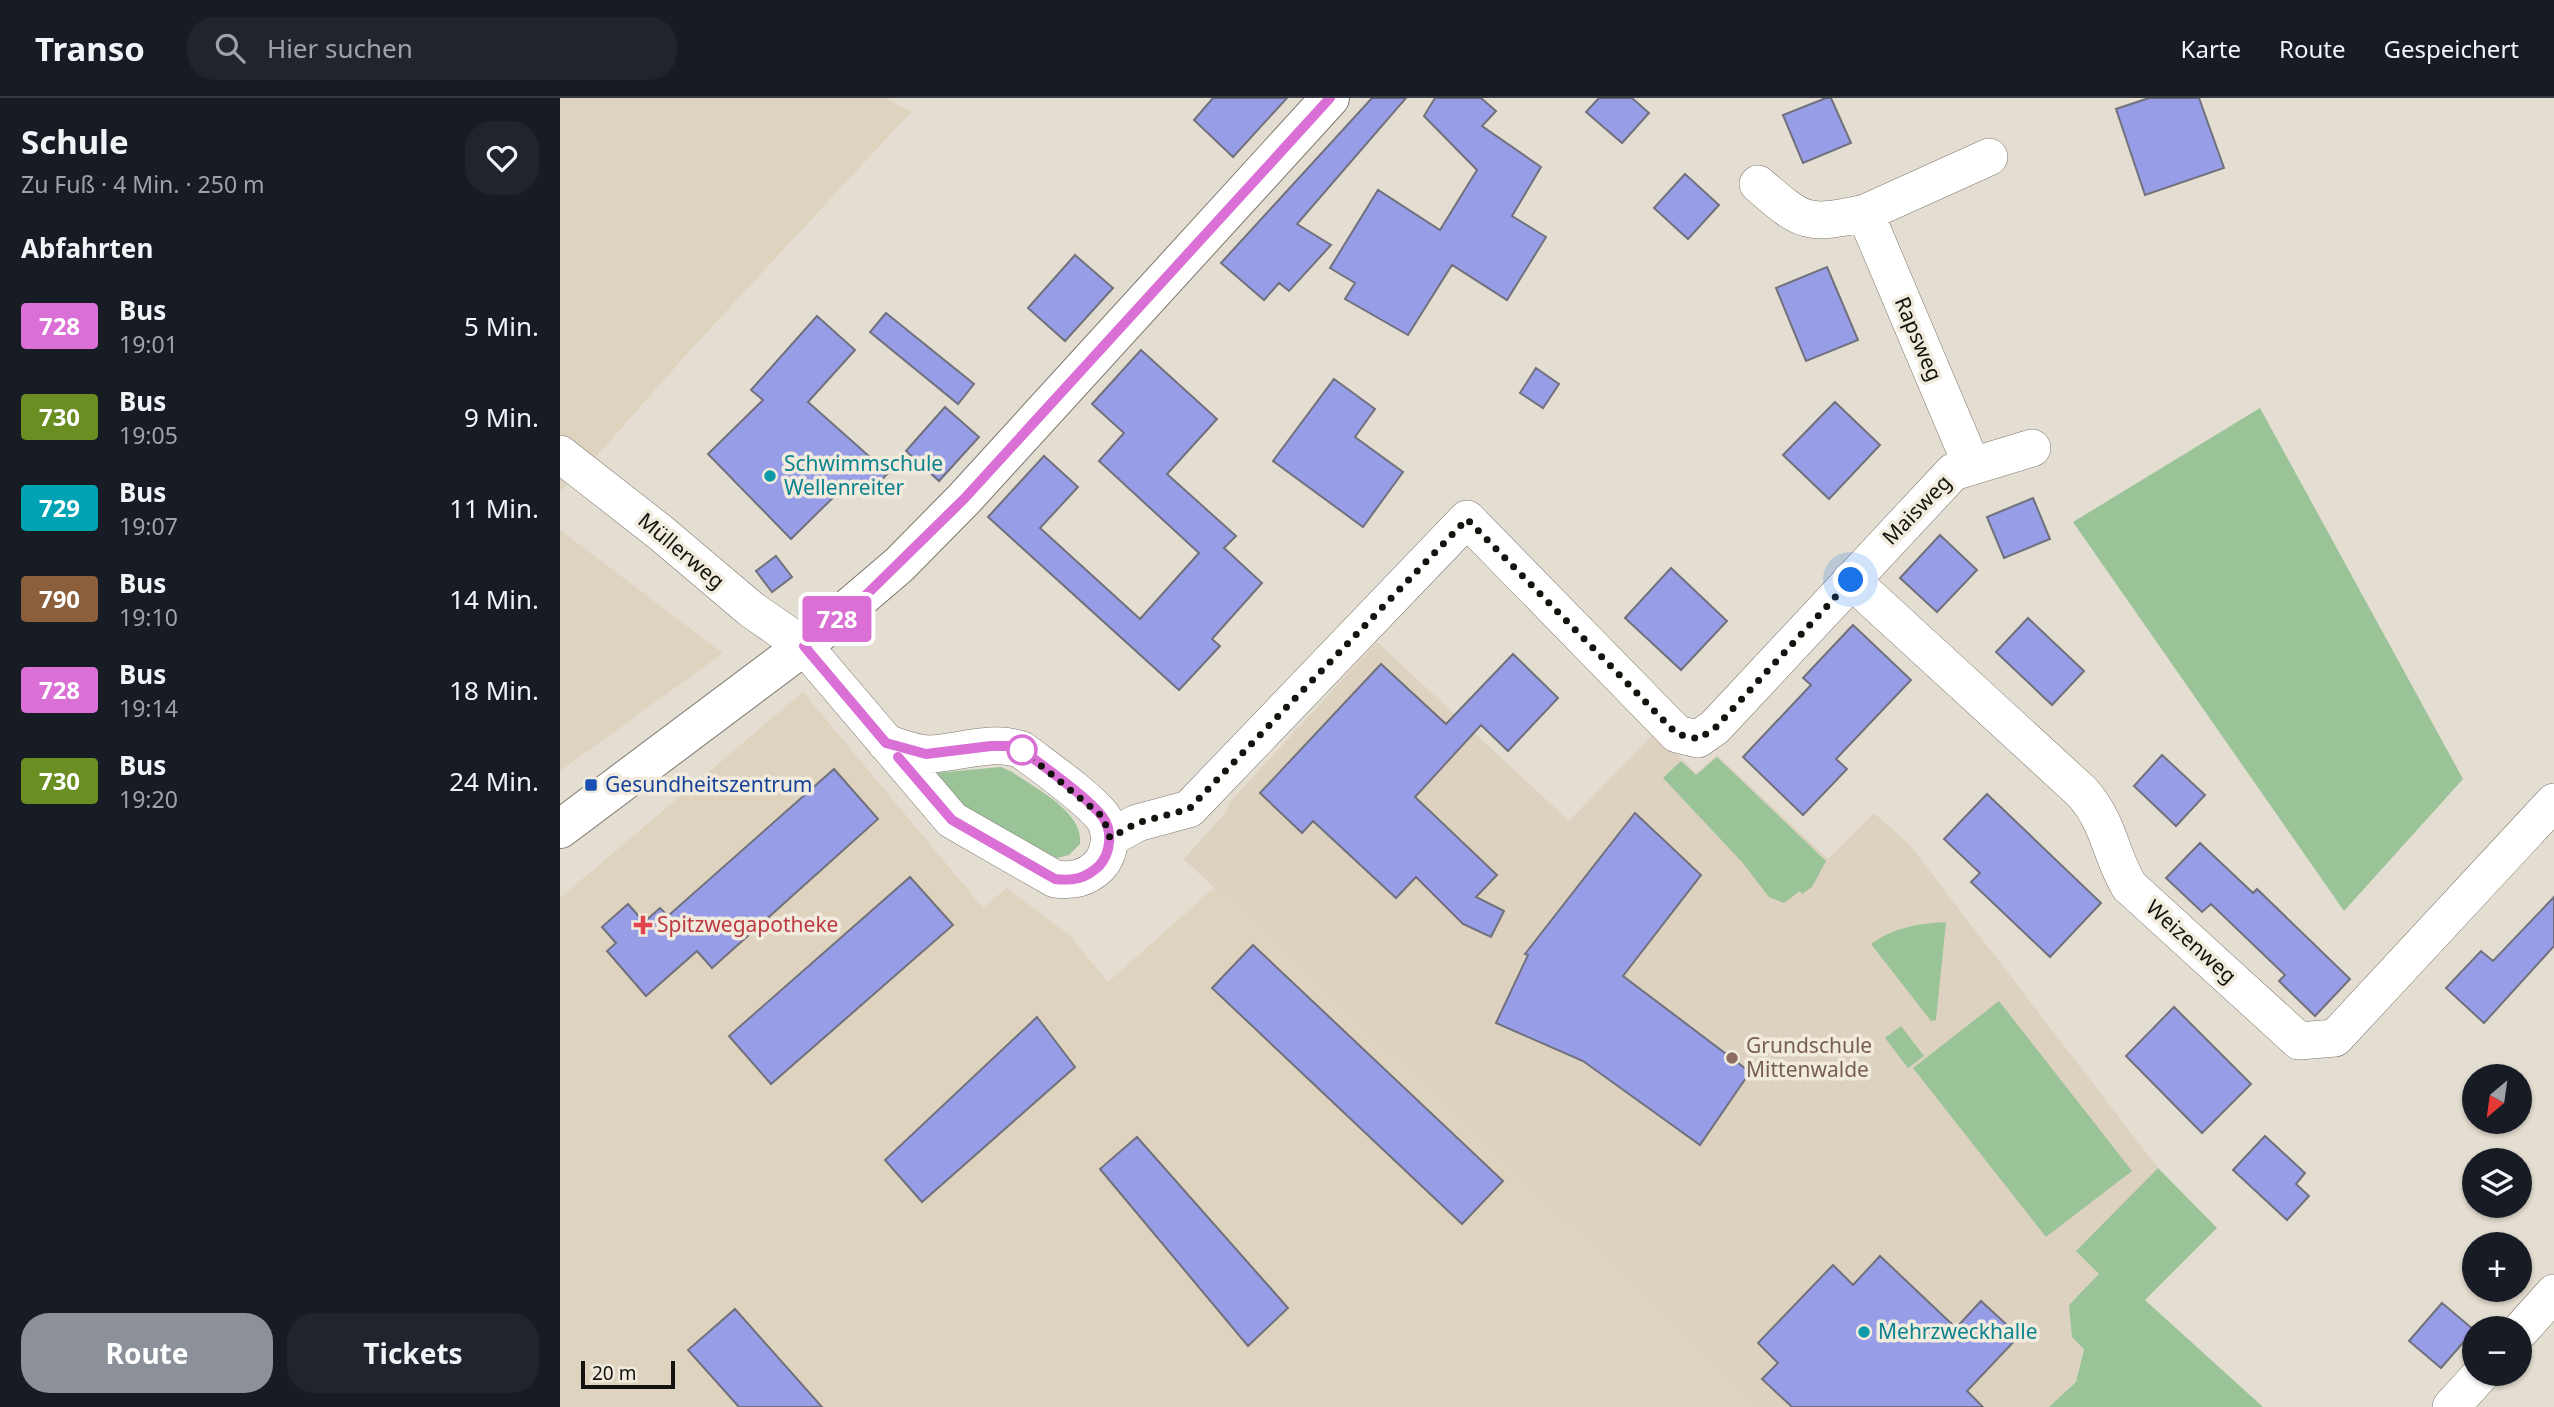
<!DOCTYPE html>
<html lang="de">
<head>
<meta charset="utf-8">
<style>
	:root { --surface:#171b24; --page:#20242c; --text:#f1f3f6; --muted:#9ea1a6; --line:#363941; --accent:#8c9099 }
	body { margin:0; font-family:"Noto Sans",sans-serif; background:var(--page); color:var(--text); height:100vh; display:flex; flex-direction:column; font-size:26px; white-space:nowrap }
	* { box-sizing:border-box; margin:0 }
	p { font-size:23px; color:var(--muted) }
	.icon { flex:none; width:38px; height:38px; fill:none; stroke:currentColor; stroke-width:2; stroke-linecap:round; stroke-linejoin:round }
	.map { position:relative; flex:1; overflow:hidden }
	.panel { display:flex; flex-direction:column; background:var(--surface); width:560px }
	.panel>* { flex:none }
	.badge { padding:0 14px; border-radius:5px; font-size:24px; line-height:46px }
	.needle { width:46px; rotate:209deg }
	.fabs { position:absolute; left:1902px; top:966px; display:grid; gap:14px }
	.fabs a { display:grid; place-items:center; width:70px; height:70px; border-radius:50%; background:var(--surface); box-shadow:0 2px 5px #0004; font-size:35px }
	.scale { position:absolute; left:21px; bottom:18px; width:94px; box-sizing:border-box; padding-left:7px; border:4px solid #15130e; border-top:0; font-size:19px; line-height:24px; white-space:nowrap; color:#15130e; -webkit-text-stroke:5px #f1ebde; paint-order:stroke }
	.you { position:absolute; width:35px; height:35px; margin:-18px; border:5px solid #fff; border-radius:50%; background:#1a73e8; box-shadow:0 0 0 10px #1a73e833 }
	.map>.badge { position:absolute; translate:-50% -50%; box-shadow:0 0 0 4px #fff }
	h2 { padding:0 21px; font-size:26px; line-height:63px }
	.round { display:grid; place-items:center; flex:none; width:74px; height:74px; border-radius:28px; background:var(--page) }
	.overview { display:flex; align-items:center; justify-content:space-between; height:119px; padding:0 21px }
	h1 { font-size:33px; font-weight:700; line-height:52px }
	.cta { display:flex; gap:14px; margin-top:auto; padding:14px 21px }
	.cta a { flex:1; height:80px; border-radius:28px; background:var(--accent); color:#fff; font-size:28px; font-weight:700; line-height:80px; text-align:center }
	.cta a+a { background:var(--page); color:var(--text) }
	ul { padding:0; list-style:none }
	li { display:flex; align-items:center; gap:21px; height:91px; padding:0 21px }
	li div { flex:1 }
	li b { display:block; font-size:26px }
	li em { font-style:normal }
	li .badge { min-width:77px; font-weight:700; text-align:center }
	header { display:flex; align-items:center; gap:42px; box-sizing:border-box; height:98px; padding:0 35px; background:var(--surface); border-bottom:2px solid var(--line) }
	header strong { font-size:33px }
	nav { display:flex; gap:38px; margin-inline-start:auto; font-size:24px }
	.search { width:490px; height:63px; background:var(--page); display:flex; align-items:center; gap:18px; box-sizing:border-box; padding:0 24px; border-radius:28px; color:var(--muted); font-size:26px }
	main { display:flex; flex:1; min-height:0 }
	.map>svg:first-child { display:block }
	.built { fill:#dcd2bf }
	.industrial { fill:#ded3bf }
	.green { fill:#9ac398 }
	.building { fill:#989de7; stroke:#70717c; stroke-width:2 }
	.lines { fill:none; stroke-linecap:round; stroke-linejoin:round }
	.street-casing { stroke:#7d776c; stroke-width:38 }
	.secondary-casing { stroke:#7d776c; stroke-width:40 }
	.street { stroke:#fff; stroke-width:37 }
	.secondary { stroke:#fff; stroke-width:38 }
	.line-casing { stroke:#fff; stroke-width:16 }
	.line { stroke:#da70d6; stroke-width:10 }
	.walk { stroke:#15130e; stroke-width:7; stroke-dasharray:0 12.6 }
	.culture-dot { fill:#0f9aa8; stroke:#f1ebde; stroke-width:2.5 }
	.stop-dot { fill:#fff; stroke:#da70d6; stroke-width:3.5 }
	.transit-dot { fill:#1a4fb4; stroke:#f1ebde; stroke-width:2.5 }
	.health-dot { fill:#e0444e; stroke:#f1ebde; stroke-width:2.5 }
	.education-dot { fill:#8d6e63; stroke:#f1ebde; stroke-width:2.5 }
	.labels { text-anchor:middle; stroke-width:7; stroke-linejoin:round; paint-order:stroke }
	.street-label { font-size:21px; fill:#15130e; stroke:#f1ebde }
	.culture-label { font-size:21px; fill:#0d838f; stroke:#f1ebde; text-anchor:start }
	.transit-label { font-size:21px; fill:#164399; stroke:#f1ebde; text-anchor:start }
	.health-label { font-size:21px; fill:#be3a42; stroke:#f1ebde; text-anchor:start }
	.education-label { font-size:21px; fill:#785e54; stroke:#f1ebde; text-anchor:start }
</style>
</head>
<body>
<header>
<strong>Transo</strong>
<div class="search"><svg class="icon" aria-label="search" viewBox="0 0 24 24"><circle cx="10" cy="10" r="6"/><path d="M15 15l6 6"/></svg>Hier suchen</div>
<nav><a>Karte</a><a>Route</a><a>Gespeichert</a></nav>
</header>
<main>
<section class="panel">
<div class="overview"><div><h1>Schule</h1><p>Zu Fuß · 4 Min. · 250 m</p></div><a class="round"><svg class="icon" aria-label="heart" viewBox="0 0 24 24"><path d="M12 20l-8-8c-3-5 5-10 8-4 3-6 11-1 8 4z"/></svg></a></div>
<h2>Abfahrten</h2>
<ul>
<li><span class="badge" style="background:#da70d6;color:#fff">728</span><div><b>Bus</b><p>19:01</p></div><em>5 Min.</em></li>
<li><span class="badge" style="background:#6b8e23;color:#fff">730</span><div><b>Bus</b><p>19:05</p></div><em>9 Min.</em></li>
<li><span class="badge" style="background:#00a3b4;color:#fff">729</span><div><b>Bus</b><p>19:07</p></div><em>11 Min.</em></li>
<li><span class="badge" style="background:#8b5e3c;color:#fff">790</span><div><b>Bus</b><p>19:10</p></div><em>14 Min.</em></li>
<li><span class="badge" style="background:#da70d6;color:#fff">728</span><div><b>Bus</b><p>19:14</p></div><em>18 Min.</em></li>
<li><span class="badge" style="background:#6b8e23;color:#fff">730</span><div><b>Bus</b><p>19:20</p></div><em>24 Min.</em></li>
</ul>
<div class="cta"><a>Route</a><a>Tickets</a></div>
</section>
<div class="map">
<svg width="1994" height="1309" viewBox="0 0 1994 1309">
	<rect width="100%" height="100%" fill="#e4ddd1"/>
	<path class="built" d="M 817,544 L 1009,723 L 1095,634 L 1136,675 L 1157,657 L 1268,761 L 1314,715 L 1348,745 L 1598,1070 L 1516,1153 L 1539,1176 L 1516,1284 L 1489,1309 L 1202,1309 L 624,761 L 666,714 L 670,704 Z"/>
	<path class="industrial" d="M 0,0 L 326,0 L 351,14 L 133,249 L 34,361 L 0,393 Z
		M 0,432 L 163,555 L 0,673 Z
		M 243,594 L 423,810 L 447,790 L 510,838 L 548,884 L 654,790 L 1202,1309 L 0,1309 L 0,800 Z"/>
	<path class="green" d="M 1700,310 L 1903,681 L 1784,813 L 1513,424 Z
		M 1157,659 L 1266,763 L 1252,789 L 1242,796 L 1240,793 L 1224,805 L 1209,799 L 1182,764 L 1103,680 L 1121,663 L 1136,677 Z
		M 441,669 L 452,674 C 476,691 524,714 520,746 L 509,757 L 497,760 L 401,711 L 375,675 Z
		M 1386,824 L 1376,922 L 1371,923 L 1311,846 C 1335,829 1357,826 1386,824 Z
		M 1439,903 L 1572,1073 L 1486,1139 L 1353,970 Z
		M 1341,928 L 1364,958 L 1348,970 L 1325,940 Z
		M 1598,1070 L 1657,1130 L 1585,1202 L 1703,1309 L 1489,1309 L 1516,1284 L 1524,1251 L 1512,1239 L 1509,1207 L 1539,1176 L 1516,1153 Z"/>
	<path class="building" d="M 653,0 L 727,0 L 673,59 L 634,22 Z
		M 812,0 L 846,0 L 737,126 L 771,147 L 729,193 L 719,185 L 704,202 L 661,165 Z
		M 875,0 L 921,0 L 936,13 L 922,28 L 981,69 L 952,118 L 986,139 L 947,202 L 892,167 L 848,237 L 785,201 L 795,185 L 770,170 L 818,92 L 880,132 L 917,72 L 864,18 Z
		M 1039,0 L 1072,0 L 1089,15 L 1062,45 L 1026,14 Z
		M 1266,0 L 1271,0 L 1291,45 L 1243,65 L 1223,17 Z
		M 1589,0 L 1639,0 L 1664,70 L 1585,97 L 1556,11 Z
		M 1125,76 L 1159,107 L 1128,141 L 1094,110 Z
		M 515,157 L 553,190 L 505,243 L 468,210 Z
		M 1267,169 L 1298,242 L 1246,263 L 1216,190 Z
		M 326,215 L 414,286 L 398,306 L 310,234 Z
		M 257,218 L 295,252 L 248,304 L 328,375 L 308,397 L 291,382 L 231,441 L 148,356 L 203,302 L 191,292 Z
		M 581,252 L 657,321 L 607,376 L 676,438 L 664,450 L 702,485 L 652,541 L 660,548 L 619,592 L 428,419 L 484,358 L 518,389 L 480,430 L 580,521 L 639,455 L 539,363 L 564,335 L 532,306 Z
		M 976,270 L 999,286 L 983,310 L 960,295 Z
		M 774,281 L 815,311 L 795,339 L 843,374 L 803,429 L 713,363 Z
		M 1275,304 L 1320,347 L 1269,401 L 1223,357 Z
		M 385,309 L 419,339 L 379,383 L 346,353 Z
		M 1473,400 L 1490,441 L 1444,460 L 1427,419 Z
		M 1380,437 L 1417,472 L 1377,514 L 1340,480 Z
		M 216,458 L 232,479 L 212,494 L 196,473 Z
		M 1111,470 L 1167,523 L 1121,572 L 1065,520 Z
		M 1468,520 L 1524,573 L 1492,607 L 1436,554 Z
		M 1293,527 L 1351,582 L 1276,661 L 1287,671 L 1243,717 L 1183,659 L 1251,587 L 1243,580 Z
		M 953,556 L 998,600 L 948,653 L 921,627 L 855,699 L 937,777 L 916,799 L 944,813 L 931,839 L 903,826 L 856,779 L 836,800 L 753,723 L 742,735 L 700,695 L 821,566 L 886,626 Z
		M 1602,657 L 1645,697 L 1616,728 L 1574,688 Z
		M 274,671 L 318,721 L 152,870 L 137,853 L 86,898 L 47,853 L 56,845 L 42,829 L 68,806 L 84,824 L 100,810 L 108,818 Z
		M 1427,696 L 1541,805 L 1490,859 L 1411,784 L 1420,775 L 1384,741 Z
		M 1075,715 L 1141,777 L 1063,878 L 1190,974 L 1140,1047 L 1023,963 L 936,925 L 968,857 L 965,856 Z
		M 1640,745 L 1693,795 L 1697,791 L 1790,881 L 1755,918 L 1719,883 L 1725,877 L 1651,806 L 1642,814 L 1606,780 Z
		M 350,779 L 393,827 L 211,986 L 169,938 Z
		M 1994,799 L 1994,848 L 1924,925 L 1886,890 L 1921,853 L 1933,863 Z
		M 693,847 L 943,1083 L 902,1126 L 652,890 Z
		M 1614,909 L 1691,986 L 1642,1035 L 1566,958 Z
		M 477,919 L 515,969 L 362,1104 L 325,1062 Z
		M 1705,1038 L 1745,1075 L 1736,1086 L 1749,1098 L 1727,1122 L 1673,1072 Z
		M 577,1039 L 728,1210 L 688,1248 L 540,1071 Z
		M 1320,1158 L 1396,1230 L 1421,1203 L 1459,1238 L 1407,1293 L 1423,1309 L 1232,1309 L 1202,1281 L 1218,1265 L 1198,1245 L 1273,1167 L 1293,1187 Z
		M 1882,1205 L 1914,1232 L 1881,1270 L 1849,1243 Z
		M 175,1211 L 262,1309 L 179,1309 L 128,1252 Z"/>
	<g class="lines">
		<g class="street-casing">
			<path id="street" d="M 1198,86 C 1243,125 1246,128 1305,115
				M 0,356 L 101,435 L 192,512 L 244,548 L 392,722 L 495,781 C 513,783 525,781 539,768 C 551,755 553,732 542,718 C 525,697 484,669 462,652 C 431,641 400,655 369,656 C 355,656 339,649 326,645
				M 1412,368 L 1305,115 L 1429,59
				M 1291,482 L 1522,694 C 1550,726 1549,754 1569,788 L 1739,943 L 1775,940 L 1994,704
				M 550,740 L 577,725 L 629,711 L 907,421 L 1117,636 L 1138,641 L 1155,629 L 1393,374 L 1472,350
				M 1960,1233 L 1994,1195
				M 1891,1309 L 1921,1276"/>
		</g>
		<g class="secondary-casing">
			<path id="secondary" d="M 0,731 L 244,548 L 339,467 L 404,401 L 770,0"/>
		</g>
		<use href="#street" class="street"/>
		<use href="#secondary" class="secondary"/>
	</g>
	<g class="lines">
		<g class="line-casing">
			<path id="line" d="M 338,659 L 392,722 L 495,781 C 513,783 525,781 539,768 C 551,755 553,732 542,718 C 525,697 484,669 462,652 L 449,648 L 431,648 L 366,656 L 326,645 L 244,548 L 303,500 L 404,401 L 770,0"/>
		</g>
		<use href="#line" class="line"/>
		<path class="walk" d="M 462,652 L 543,719 L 550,740 L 577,725 L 629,711 L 907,421 L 1117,636 L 1139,641 L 1156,629 L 1291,482"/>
	</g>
	<g class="culture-dot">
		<circle cx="210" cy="378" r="7"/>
		<circle cx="1304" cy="1234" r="7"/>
	</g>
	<circle class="stop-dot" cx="462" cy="652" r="14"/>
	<rect class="transit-dot" x="24" y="680" width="14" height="14" rx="3.5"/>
	<path class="health-dot" d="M79.5 816.5h7v7h7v7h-7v7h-7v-7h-7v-7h7z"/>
	<circle class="education-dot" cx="1172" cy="960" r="7"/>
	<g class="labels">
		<g class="street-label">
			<text transform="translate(1358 241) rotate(67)" y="7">Rapsweg</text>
			<text transform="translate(1357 412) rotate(-46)" y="7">Maisweg</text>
			<text transform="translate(121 453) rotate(40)" y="7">Müllerweg</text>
			<text transform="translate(1631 844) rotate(42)" y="7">Weizenweg</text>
		</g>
		<g class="culture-label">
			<text x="224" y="373">Schwimmschule<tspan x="224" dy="24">Wellenreiter</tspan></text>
			<text x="1318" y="1241">Mehrzweckhalle</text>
		</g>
		<g class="transit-label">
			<text x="45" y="694">Gesundheitszentrum</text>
		</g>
		<g class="health-label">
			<text x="97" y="834">Spitzwegapotheke</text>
		</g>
		<g class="education-label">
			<text x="1186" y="955">Grundschule<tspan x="1186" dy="24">Mittenwalde</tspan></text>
		</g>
	</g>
</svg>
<div class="fabs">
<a><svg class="needle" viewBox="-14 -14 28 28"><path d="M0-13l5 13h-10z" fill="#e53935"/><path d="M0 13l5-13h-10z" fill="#9ea1a6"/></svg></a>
<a><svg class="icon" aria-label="layers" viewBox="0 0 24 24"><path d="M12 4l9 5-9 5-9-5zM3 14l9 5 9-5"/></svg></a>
<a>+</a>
<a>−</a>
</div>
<div class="scale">20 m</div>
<div class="you" style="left:1291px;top:482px"></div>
<b class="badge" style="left:277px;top:521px;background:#da70d6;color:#fff">728</b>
</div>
</main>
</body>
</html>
